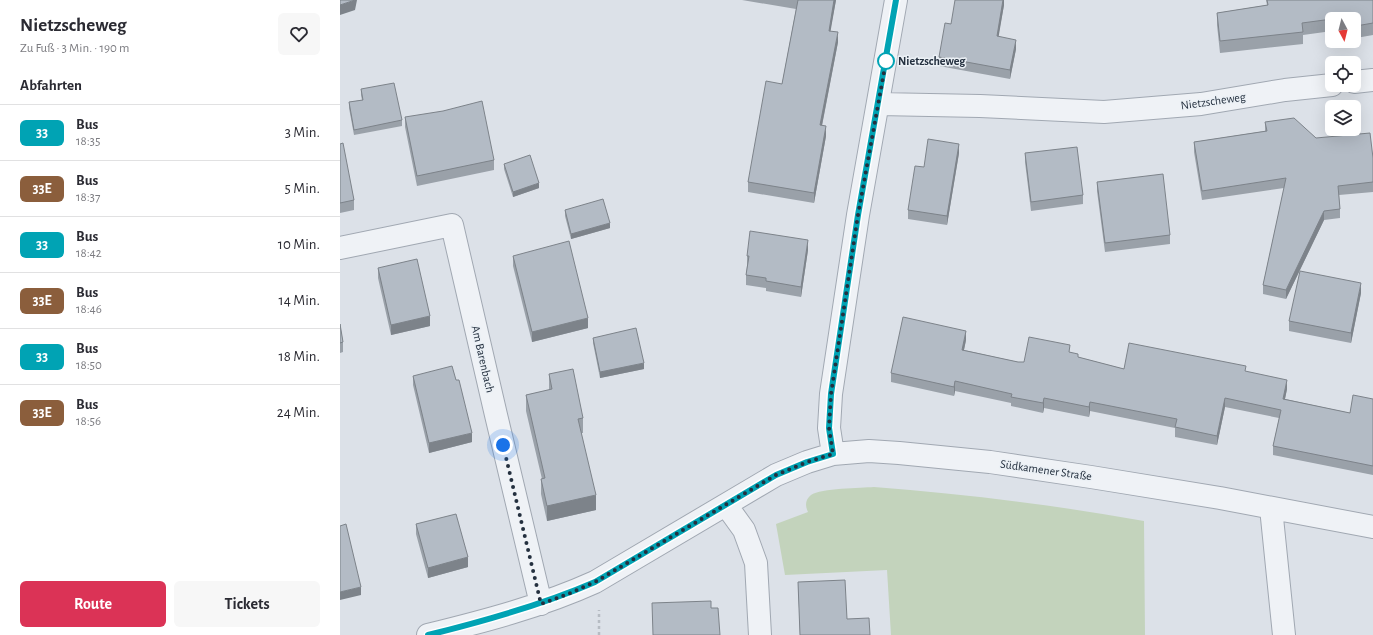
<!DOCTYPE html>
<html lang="de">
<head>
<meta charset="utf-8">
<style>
	:root { --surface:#fff; --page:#f7f7f7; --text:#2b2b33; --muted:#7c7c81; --line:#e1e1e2; --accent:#db3356 }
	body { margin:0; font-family:"Alegreya Sans",sans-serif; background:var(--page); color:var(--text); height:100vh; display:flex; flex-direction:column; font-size:15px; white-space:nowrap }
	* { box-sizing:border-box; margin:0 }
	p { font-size:13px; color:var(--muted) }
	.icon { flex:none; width:22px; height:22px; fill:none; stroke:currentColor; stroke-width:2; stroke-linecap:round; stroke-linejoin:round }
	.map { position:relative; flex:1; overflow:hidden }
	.panel { display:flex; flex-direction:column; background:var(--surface); width:340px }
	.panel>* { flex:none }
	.badge { padding:0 8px; border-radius:6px; font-size:14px; line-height:26px }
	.needle { width:26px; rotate:173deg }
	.controls { position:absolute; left:985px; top:12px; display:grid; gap:8px }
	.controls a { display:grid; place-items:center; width:36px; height:36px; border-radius:6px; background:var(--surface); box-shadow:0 4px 16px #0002; font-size:20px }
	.you { position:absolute; width:20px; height:20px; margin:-10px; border:3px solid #fff; border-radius:50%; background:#1a73e8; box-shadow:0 0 0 6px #1a73e833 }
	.map>.badge { position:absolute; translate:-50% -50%; box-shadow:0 0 0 2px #fff }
	h2 { padding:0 20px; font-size:15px; line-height:36px }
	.round { display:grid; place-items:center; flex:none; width:42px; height:42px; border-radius:6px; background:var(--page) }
	.head { display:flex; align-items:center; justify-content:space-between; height:68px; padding:0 20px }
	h1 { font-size:19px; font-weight:700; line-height:30px }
	.cta { display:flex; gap:8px; margin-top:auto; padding:8px 20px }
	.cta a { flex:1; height:46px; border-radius:6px; background:var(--accent); color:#fff; font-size:16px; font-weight:700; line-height:46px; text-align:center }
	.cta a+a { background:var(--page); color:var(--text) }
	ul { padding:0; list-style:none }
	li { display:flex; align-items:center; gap:12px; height:56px; padding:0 20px; border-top:1px solid var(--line) }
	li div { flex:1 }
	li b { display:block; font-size:15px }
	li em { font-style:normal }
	li .badge { min-width:44px; font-weight:700; text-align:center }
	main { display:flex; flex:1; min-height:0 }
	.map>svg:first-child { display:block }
	.green { fill:#c3d3bc }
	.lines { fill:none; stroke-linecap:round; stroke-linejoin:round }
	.minor-casing { stroke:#a1a8b2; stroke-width:24 }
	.path { stroke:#b6bcc3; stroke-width:2.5; stroke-dasharray:3 3; stroke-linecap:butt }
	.minor { stroke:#eff2f6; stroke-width:22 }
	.wall { fill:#9aa1a9 }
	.shaded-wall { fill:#7d838a }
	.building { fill:#b3bbc5; stroke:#7d838a }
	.line-casing { stroke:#fff; stroke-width:9 }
	.line { stroke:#00a3b4; stroke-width:6 }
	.walk { stroke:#24303f; stroke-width:4; stroke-dasharray:0 7.2 }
	.stop-dot { fill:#fff; stroke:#00a3b4; stroke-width:2 }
	.labels { text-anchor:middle; stroke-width:3; stroke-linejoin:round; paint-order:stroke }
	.stop-label { font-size:12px; font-weight:bold; fill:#24303f; stroke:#ebf0f5; text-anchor:start }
	.street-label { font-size:12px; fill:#24303f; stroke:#ebf0f5 }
</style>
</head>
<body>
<main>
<section class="panel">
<div class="head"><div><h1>Nietzscheweg</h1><p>Zu Fuß · 3 Min. · 190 m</p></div><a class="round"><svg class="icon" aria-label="heart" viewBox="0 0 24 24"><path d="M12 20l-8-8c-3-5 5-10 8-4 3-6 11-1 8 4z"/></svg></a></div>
<h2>Abfahrten</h2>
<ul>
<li><span class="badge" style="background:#00a3b4;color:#fff">33</span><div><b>Bus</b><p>18:35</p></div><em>3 Min.</em></li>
<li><span class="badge" style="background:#8b5e3c;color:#fff">33E</span><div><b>Bus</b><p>18:37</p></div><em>5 Min.</em></li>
<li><span class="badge" style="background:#00a3b4;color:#fff">33</span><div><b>Bus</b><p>18:42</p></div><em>10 Min.</em></li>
<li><span class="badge" style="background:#8b5e3c;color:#fff">33E</span><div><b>Bus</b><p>18:46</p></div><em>14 Min.</em></li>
<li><span class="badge" style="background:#00a3b4;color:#fff">33</span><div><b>Bus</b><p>18:50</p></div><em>18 Min.</em></li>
<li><span class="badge" style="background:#8b5e3c;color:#fff">33E</span><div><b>Bus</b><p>18:56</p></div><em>24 Min.</em></li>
</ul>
<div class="cta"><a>Route</a><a>Tickets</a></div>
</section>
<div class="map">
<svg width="1033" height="635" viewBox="0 0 1033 635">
	<rect width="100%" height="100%" fill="#dce1e8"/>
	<path class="green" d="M 534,487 C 625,494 715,505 804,521 L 805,635 L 551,635 L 547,570 L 445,575 L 436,524 L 468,512 C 465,506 465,500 471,495 C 481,488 521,488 534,487 Z"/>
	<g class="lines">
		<g class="minor-casing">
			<path id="minor" d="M 1014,82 L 1033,80
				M 539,104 L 640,106 L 764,112 L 861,104 L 945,90 L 992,85
				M 0,248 L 112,225 L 156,415 L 201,604
				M 493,454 L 489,428 L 491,394 L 518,215 L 556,0
				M 386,505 L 404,530 L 416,563 L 420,635
				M 931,508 L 944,635
				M 88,635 C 145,621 202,606 255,582 L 436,475 L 467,462 L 493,454 L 529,451 L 559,453 L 650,462 L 751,477 L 880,498 L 1033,527"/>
		</g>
		<path class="path" d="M 259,635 L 259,610"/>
		<use href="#minor" class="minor"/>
	</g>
	<path class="wall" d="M 402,0 L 496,0 L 490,31 L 498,42 L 482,126 L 486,136 L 474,203 L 408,192 L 408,182 L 442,84 L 456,9 Z
		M 664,0 L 664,5 L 658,37 L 676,49 L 670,79 L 599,66 L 599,57 L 611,24 Z
		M 926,0 L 1033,0 L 1033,35 L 1016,38 L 1014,29 L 1014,19 L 992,19 L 992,31 L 963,35 L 963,44 L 880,53 L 877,25 L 877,13 L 927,5 Z
		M 21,89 L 62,120 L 62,126 L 14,135 L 9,108 L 9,102 L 22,100 L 21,95 Z
		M 65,117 L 154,160 L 154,170 L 77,186 L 65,127 Z
		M 925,122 L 976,138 L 1033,158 L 1033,192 L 999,195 L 1000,209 L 1000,218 L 984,220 L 946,299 L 923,294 L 923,285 L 944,188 L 862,200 L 854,152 L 854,142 L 925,131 Z
		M 0,144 L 14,200 L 14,210 L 0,213 Z
		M 619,153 L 607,225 L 568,219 L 568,210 L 584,167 Z
		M 685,153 L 743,195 L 743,204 L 691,211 L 685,162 Z
		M 164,164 L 199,188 L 173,197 L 164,169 Z
		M 757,182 L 830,235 L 830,244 L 765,252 L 757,191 Z
		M 225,210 L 270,228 L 231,239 L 225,216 Z
		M 468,250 L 461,297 L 426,291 L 426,288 L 406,285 L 406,275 L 407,266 L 407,256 Z
		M 173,256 L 248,328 L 192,342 L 173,266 Z
		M 38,268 L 90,326 L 51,335 L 38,278 Z
		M 1021,293 L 1011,343 L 949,331 L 949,321 Z
		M 0,324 L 3,342 L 3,352 L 0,353 Z
		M 253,338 L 304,369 L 260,378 L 253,343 Z
		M 626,340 L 624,350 L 678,362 L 684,362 L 730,352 L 738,357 L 784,369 L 906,372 L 947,389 L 945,399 L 1010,413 L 1033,399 L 1033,475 L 933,455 L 933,446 L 939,418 L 885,407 L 877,445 L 835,437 L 835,428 L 750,411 L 749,417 L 704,408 L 703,413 L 671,406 L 671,403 L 615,391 L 614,396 L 551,382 L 551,373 Z
		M 209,374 L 243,418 L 243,433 L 241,433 L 256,510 L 207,521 L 201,494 L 201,479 L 202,479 L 186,411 L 186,395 L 209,390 Z
		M 73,376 L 132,442 L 89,453 L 73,385 Z
		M 76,524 L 128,567 L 88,578 L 76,534 Z
		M 458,582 L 507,619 L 530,635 L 460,635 Z"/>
	<path class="shaded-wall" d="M 15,0 L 17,0 L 15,10 L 0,15 L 0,5 Z
		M 494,0 L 496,0 L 489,40 L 489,31 Z
		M 663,0 L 664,0 L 664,5 L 657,46 L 657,36 Z
		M 498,32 L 498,42 L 480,135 L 480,125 Z
		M 676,40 L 676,49 L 670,79 L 670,70 Z
		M 486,126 L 486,136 L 474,203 L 474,193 Z
		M 619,144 L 619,153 L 607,225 L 607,216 Z
		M 199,183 L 199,188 L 173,197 L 173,192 Z
		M 984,211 L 984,220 L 946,299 L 946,290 Z
		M 270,223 L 270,228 L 231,239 L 231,234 Z
		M 468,240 L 468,250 L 461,297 L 461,287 Z
		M 1021,283 L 1021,293 L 1011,343 L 1011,333 Z
		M 90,316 L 90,326 L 51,335 L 51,325 Z
		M 248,318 L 248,328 L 192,342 L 192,332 Z
		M 626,331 L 626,340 L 622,359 L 622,350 Z
		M 304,363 L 304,369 L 260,378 L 260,372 Z
		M 947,380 L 947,389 L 943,408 L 943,399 Z
		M 615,381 L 615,391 L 614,396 L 614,387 Z
		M 704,398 L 704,408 L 703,413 L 703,403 Z
		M 885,398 L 885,407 L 877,445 L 877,436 Z
		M 750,402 L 750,411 L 749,417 L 749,407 Z
		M 132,433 L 132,442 L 89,453 L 89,443 Z
		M 256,495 L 256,510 L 207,521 L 207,506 Z
		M 128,557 L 128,567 L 88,578 L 88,568 Z
		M 21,587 L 21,595 L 0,600 L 0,592 Z"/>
	<path class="building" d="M 0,0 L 15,0 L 0,5 Z
		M 458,0 L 494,0 L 489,31 L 498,32 L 480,125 L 486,126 L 474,193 L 408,182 L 426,81 L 442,84 Z
		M 615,0 L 663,0 L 657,36 L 676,40 L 670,70 L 599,57 L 605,23 L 611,24 Z
		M 927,0 L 1033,0 L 1033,23 L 1016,26 L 1014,17 L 992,19 L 962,23 L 963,32 L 880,41 L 877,13 L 928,5 Z
		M 54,83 L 62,120 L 14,130 L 9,102 L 23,100 L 21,89 Z
		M 142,101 L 154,160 L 77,176 L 65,117 L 103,111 Z
		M 954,118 L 976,138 L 1030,133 L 1033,158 L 1033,182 L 998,186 L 1000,209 L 984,211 L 946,290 L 923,285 L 946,178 L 862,191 L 854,142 L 927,131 L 925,122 Z
		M 588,139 L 619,144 L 607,216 L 568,210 L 575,166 L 584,167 Z
		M 3,143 L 14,200 L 0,203 L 0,144 Z
		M 737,147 L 743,195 L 691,202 L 685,153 Z
		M 190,155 L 199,183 L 173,192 L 164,164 Z
		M 823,174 L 830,235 L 765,243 L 757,182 Z
		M 263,199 L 270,223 L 231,234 L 225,210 Z
		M 410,231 L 468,240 L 461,287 L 426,281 L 426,278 L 406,275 L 409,256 L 407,256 Z
		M 229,241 L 248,318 L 192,332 L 173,256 Z
		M 77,259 L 90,316 L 51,325 L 38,268 Z
		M 960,271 L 1021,283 L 1011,333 L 949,321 Z
		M 563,317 L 626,331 L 622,350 L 678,362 L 684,362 L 689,337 L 730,345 L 729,352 L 738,354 L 738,357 L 784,369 L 789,343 L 906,366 L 905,371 L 947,380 L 943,399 L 1010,413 L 1013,395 L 1033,399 L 1033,466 L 933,446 L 941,410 L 885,398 L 877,436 L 835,427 L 837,419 L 750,402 L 749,407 L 704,398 L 703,403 L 671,397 L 672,394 L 615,381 L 614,387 L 551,373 Z
		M 0,324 L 3,342 L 0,343 Z
		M 296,328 L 304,363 L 260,372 L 253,338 Z
		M 112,366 L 116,380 L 119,380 L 132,433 L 89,443 L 73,376 Z
		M 233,369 L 243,418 L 238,419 L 256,495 L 207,506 L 201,479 L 205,478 L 186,395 L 212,389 L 209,374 Z
		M 116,514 L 128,557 L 88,568 L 76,524 Z
		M 6,524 L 21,587 L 0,592 L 0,526 Z
		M 505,580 L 507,619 L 529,618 L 530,635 L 460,635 L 458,582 Z
		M 371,601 L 371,608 L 378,608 L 380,635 L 313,635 L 312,603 Z"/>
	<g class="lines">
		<g class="line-casing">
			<path id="line" d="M 88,635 C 145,621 202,605 255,582 L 436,475 L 467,462 L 493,454 L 489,428 L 491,394 L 518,215 L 556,0"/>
		</g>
		<use href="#line" class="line"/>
		<path class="walk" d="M 163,445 L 201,604 L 228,594 L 255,582 L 436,475 L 467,462 L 493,454 L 489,428 L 491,394 L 518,215 L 546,61"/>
	</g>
	<circle class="stop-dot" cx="546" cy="61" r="8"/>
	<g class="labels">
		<g class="stop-label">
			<text x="558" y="65">Nietzscheweg</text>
		</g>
		<g class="street-label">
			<text transform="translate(873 101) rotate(-8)" y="4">Nietzscheweg</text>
			<text transform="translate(143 359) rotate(77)" y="4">Am Barenbach</text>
			<text transform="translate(706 470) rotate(8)" y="4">Südkamener Straße</text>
		</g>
	</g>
</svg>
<div class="controls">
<a><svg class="needle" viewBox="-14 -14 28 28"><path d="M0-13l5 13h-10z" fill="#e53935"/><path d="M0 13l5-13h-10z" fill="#7c7c81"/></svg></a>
<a><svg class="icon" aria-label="locate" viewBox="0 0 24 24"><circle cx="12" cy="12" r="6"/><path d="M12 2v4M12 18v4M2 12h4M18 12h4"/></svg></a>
<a><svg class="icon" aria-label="layers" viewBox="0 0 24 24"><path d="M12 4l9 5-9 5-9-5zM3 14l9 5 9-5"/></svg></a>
</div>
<div class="you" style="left:163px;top:445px"></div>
</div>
</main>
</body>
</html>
